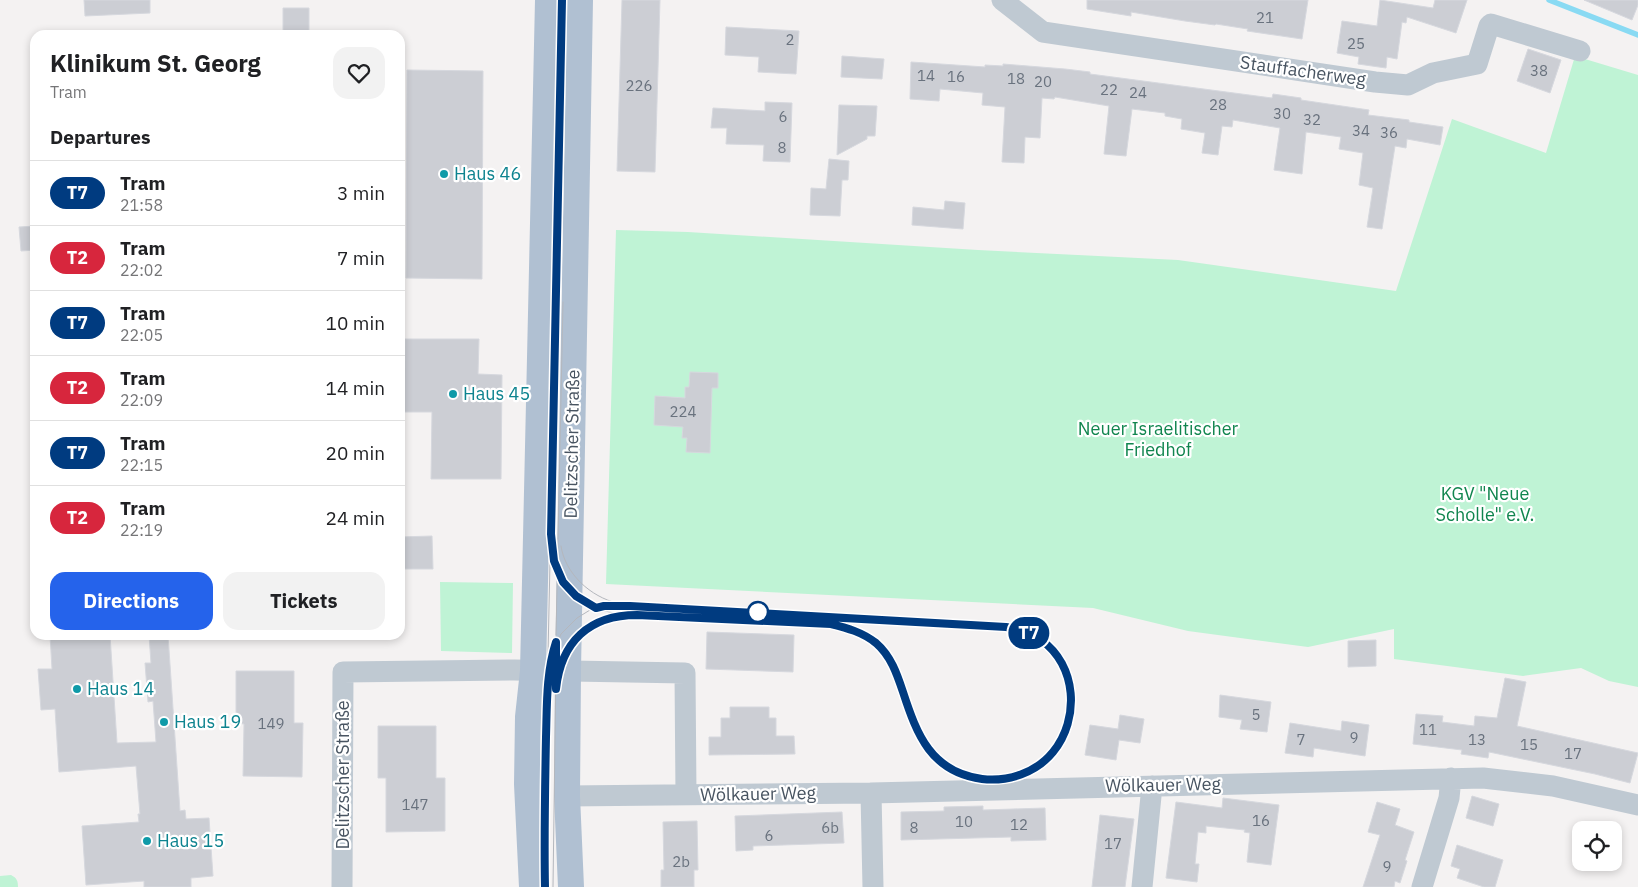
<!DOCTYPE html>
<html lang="en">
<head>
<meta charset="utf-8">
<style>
	:root { --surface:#fff; --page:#f2f2f2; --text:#202124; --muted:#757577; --line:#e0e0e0; --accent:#2563eb }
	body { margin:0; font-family:"IBM Plex Sans",sans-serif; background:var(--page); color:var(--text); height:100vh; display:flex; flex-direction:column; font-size:19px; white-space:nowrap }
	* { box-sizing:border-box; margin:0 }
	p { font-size:16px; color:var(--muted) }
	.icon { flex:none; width:28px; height:28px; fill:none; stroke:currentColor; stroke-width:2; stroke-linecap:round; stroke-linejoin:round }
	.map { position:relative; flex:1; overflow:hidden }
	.details { position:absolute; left:30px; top:30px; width:375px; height:610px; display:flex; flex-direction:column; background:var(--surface); border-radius:15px; box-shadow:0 2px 8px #0003 }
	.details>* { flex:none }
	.badge { padding:0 10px; border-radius:16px; font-size:18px; line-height:32px }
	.fabs { position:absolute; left:1572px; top:821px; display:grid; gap:10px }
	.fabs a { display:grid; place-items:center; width:50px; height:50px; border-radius:10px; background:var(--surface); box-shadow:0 2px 8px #0003; font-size:25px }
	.map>.badge { position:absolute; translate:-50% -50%; box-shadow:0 0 0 2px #fff }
	h2 { padding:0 20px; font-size:19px; line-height:45px }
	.round { display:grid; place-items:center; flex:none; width:52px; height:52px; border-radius:15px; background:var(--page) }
	.head { display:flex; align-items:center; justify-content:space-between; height:85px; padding:0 20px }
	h1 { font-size:24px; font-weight:700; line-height:38px }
	.button { display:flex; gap:10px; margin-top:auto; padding:10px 20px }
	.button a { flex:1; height:58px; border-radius:15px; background:var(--accent); color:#fff; font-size:20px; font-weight:700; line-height:58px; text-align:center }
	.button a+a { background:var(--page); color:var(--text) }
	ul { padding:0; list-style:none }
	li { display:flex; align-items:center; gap:15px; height:65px; padding:0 20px; border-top:1px solid var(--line) }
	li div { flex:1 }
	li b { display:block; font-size:19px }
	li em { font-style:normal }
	li .badge { min-width:55px; font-weight:700; text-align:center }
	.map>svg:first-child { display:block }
	.green { fill:#bff3d5 }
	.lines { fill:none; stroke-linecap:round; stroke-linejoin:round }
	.stream { stroke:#89daf3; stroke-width:5.5 }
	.building { fill:#ccced4; stroke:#d6d8de }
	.minor { stroke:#bfc9d2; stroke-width:21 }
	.major { stroke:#b0c0d2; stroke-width:26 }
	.tram { stroke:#b4b7bd; stroke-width:1 }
	.line-casing { stroke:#fff; stroke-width:11 }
	.line { stroke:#003b80; stroke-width:8 }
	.culture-dot { fill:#0f9aa8; stroke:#fff; stroke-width:2 }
	.stop-dot { fill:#fff; stroke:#003b80; stroke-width:2.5 }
	.labels { text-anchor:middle; stroke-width:4.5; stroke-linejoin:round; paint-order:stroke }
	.number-label { font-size:15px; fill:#69727e }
	.street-label { font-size:18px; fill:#485461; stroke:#fff }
	.culture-label { font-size:18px; fill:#0d838f; stroke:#fff; text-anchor:start }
	.park-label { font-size:18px; fill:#10854e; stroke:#fff }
</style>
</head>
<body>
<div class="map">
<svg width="1638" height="887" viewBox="0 0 1638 887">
	<rect width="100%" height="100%" fill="#f4f2f2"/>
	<path class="green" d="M 1575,56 L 1638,75 L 1638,687 L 1609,681 L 1581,668 L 1523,676 L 1394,659 L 1394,629 L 1308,647 L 1188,631 L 1093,608 L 606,584 L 616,230 L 688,232 L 978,250 L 1178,260 L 1396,291 L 1452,119 L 1546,153 Z
		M 440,582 L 513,583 L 512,653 L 441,651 Z
		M 11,875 C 17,878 18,881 18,887 L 0,887 L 0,876 Z"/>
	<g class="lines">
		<path class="stream" d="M 1549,0 L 1638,35"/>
	</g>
	<path class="building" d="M 84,0 L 150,0 L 150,13 L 85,16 Z
		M 622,0 L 660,0 L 655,172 L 617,171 Z
		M 1087,0 L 1308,0 L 1302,39 L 1247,31 L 1248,29 L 1216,24 L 1215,25 L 1185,21 L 1131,12 L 1131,16 L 1087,9 Z
		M 1380,0 L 1433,8 L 1435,0 L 1467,0 L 1456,33 L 1407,17 L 1406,23 L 1402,22 L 1397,59 L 1387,57 L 1386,68 L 1358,64 L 1359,57 L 1337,53 L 1342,21 L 1377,26 Z
		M 1584,0 L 1638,0 L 1638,5 L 1632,20 Z
		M 283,8 L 309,8 L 309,35 L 283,35 Z
		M 726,27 L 799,31 L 796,74 L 758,72 L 759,57 L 725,55 Z
		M 1528,49 L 1561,60 L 1550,93 L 1517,81 Z
		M 842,56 L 884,59 L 882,79 L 841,77 Z
		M 911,62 L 985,67 L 985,65 L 1003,66 L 1003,64 L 1065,69 L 1090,72 L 1090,74 L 1272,98 L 1273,94 L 1301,98 L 1301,100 L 1369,110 L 1368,115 L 1409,120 L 1409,122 L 1443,127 L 1440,145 L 1407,139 L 1406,148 L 1395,146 L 1382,229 L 1367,227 L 1373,188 L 1359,185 L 1363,153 L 1339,149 L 1341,137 L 1306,132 L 1302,174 L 1274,170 L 1280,128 L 1233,120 L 1232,127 L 1222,126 L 1218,155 L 1202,153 L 1205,133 L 1181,129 L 1182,119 L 1165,116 L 1165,113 L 1132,109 L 1126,156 L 1104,154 L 1109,106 L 1055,97 L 1054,99 L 1042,98 L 1040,138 L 1025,137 L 1024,163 L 1002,162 L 1005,107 L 982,105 L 983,93 L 940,89 L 939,101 L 910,99 Z
		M 407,70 L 483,71 L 482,279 L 406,278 Z
		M 765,102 L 792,103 L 790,162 L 763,161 L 764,145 L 726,144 L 727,128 L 711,128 L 713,108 L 765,111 Z
		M 839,105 L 877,106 L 875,136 L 867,136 L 867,139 L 837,155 Z
		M 829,159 L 849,161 L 848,180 L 842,180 L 840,216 L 810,215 L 811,188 L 826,189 Z
		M 945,201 L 965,203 L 963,229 L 912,225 L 913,207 L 944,210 Z
		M 35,226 L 35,250 L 21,251 L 19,227 Z
		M 405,339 L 479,339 L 478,374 L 502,375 L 501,479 L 431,479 L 432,412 L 404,412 Z
		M 690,372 L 718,373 L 718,388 L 712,388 L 710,453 L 686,452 L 687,438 L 682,438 L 683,427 L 654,425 L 655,396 L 685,398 L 685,387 L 689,387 Z
		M 432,536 L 433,569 L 400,569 L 400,537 Z
		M 707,632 L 794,635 L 793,672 L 706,669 Z
		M 50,635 L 110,635 L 117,743 L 156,742 L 153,701 L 148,702 L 145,663 L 151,663 L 149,635 L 168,635 L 180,811 L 185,810 L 186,819 L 209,818 L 213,876 L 191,878 L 191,887 L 144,887 L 144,881 L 86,885 L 82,826 L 139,822 L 138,814 L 140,814 L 136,766 L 59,772 L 55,709 L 41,710 L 38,669 L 52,669 Z
		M 1376,640 L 1376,666 L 1348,667 L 1348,641 Z
		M 236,671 L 294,671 L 294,723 L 303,723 L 302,777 L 243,776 L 244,724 L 236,723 Z
		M 1505,678 L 1526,682 L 1517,726 L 1638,753 L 1630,783 L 1595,774 L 1489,752 L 1488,758 L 1461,754 L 1462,750 L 1413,744 L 1416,714 L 1443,716 L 1442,722 L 1474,726 L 1475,716 L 1497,718 Z
		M 1220,695 L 1271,702 L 1267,732 L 1240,729 L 1242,720 L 1219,717 Z
		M 730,707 L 769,707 L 769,718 L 776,718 L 776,736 L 794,736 L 795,754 L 709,755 L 709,737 L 721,737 L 721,718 L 730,718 Z
		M 1120,715 L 1144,719 L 1140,743 L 1119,740 L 1116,760 L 1085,755 L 1090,725 L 1118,729 Z
		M 1342,721 L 1369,725 L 1365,756 L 1314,748 L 1313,757 L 1285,753 L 1290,723 L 1341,731 Z
		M 378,726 L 436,726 L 436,778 L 445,778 L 445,831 L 386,832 L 386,778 L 378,778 Z
		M 1472,796 L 1499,804 L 1493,826 L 1466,818 Z
		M 1223,798 L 1279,805 L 1271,865 L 1247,862 L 1250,833 L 1244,832 L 1245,830 L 1206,826 L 1206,833 L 1198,832 L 1195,864 L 1199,864 L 1197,882 L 1166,878 L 1176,802 L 1222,808 Z
		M 1377,802 L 1400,809 L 1395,825 L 1414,832 L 1405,860 L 1407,861 L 1400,883 L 1395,881 L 1394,887 L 1363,887 L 1380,835 L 1368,832 Z
		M 983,806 L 983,810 L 1045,808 L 1046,840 L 1011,841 L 1011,837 L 901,840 L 901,812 L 944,811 L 944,807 Z
		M 842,812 L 844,843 L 753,846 L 753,850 L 736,851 L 735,816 Z
		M 1100,815 L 1134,819 L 1125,887 L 1092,887 Z
		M 697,821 L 698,870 L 694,870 L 694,887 L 661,887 L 661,870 L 664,870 L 663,822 Z
		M 1457,845 L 1503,860 L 1495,887 L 1484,887 L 1457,878 L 1460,869 L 1451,866 Z"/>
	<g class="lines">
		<path class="minor" d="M 1002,0 L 1043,32 L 1375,82 L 1408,85 L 1433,73 L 1477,64 L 1489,26 L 1491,24 L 1580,51
			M 871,793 L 873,887
			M 567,796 L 871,793 L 1483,778 L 1553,786 L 1638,805
			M 342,887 L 343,672 L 514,670 L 685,673 L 686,795
			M 1142,887 L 1152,786
			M 1422,887 L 1449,798 L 1451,778"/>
		<path class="major" d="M 532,887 L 527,784 L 528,717 L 533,671 L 548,0
			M 571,887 L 567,796 L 568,671 L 580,0"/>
		<path class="tram" d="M 561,546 C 565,574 591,597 617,603
			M 558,572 C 575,605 601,614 637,615 C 597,615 568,634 558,673
			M 556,635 L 563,302
			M 548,655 L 562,0
			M 548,684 L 553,652 L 561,634 L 577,618 L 590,610 L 605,606 L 623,605 L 758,612 L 1006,627 C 1051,636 1081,670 1068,717 C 1061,745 1045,768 1016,776 C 999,781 979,780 963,774 C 926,762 915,726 903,692 C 899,679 895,666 886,654 C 871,636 853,629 831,624 L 637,615
			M 545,887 L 544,811 L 548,677
			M 553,887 L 556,665"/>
	</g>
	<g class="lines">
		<g class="line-casing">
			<path id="line" d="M 545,887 C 544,837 545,787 546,737 C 547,705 546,673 556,642 L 556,689 C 561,642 589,615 637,615 L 831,624 C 847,628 862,632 876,643 C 891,656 897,674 903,692 C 917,735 931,772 982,779 C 1008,782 1036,773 1053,752 C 1080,719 1077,665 1041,640 C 1030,632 1018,629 1006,627 L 630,606 L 604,606 L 596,608 L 576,596 L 563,582 L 554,561 L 551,534 L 562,0"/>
		</g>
		<use href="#line" class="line"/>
	</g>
	<g class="culture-dot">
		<circle cx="444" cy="174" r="5"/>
		<circle cx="453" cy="394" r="5"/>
		<circle cx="77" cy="689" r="5"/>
		<circle cx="164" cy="722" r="5"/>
		<circle cx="147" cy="841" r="5"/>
	</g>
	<circle class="stop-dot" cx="758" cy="612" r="10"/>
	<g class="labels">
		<g class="number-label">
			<text x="1265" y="23">21</text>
			<text x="790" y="45">2</text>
			<text x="1356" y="49">25</text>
			<text x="1539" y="76">38</text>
			<text x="926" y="81">14</text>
			<text x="956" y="82">16</text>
			<text x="1016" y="84">18</text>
			<text x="1043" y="87">20</text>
			<text x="639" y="91">226</text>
			<text x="1109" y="95">22</text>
			<text x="1138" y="98">24</text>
			<text x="1218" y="110">28</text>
			<text x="1282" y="119">30</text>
			<text x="783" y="122">6</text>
			<text x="1312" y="125">32</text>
			<text x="1361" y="136">34</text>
			<text x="1389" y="138">36</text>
			<text x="782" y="153">8</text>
			<text x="683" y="417">224</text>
			<text x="1256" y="720">5</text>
			<text x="271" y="729">149</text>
			<text x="1428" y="735">11</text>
			<text x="1354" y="743">9</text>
			<text x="1301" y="745">7</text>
			<text x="1477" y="745">13</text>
			<text x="1529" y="750">15</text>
			<text x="1573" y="759">17</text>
			<text x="415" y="810">147</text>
			<text x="1261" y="826">16</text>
			<text x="964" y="827">10</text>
			<text x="1019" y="830">12</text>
			<text x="830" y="833">6b</text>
			<text x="914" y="833">8</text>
			<text x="769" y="841">6</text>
			<text x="1113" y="849">17</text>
			<text x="681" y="867">2b</text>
			<text x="1387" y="872">9</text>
		</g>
		<g class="street-label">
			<text transform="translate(1303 71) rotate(8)" y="6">Stauffacherweg</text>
			<text transform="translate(572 444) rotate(-89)" y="6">Delitzscher Straße</text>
			<text transform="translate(343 775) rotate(-90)" y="6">Delitzscher Straße</text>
			<text transform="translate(1163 785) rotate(-1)" y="6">Wölkauer Weg</text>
			<text transform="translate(758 794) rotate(-1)" y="6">Wölkauer Weg</text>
		</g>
		<g class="culture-label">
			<text x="454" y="180">Haus 46</text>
			<text x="463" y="400">Haus 45</text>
			<text x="87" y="695">Haus 14</text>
			<text x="174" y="728">Haus 19</text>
			<text x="157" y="847">Haus 15</text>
		</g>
		<g class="park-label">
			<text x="1158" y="435">Neuer Israelitischer<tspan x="1158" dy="21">Friedhof</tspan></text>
			<text x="1485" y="500">KGV "Neue<tspan x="1485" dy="21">Scholle" e.V.</tspan></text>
		</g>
	</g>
</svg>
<div class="fabs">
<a><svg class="icon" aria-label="locate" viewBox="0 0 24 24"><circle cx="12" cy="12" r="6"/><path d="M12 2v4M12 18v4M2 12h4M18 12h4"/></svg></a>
</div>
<b class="badge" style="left:1029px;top:633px;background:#003b80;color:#fff">T7</b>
<section class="details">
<div class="head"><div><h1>Klinikum St. Georg</h1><p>Tram</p></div><a class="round"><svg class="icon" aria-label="heart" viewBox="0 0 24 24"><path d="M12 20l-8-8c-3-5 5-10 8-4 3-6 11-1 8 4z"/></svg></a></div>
<h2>Departures</h2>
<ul>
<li><span class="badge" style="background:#003b80;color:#fff">T7</span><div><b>Tram</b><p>21:58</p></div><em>3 min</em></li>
<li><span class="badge" style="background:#d7263d;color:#fff">T2</span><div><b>Tram</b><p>22:02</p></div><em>7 min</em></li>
<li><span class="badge" style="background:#003b80;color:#fff">T7</span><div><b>Tram</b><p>22:05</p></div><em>10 min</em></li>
<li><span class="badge" style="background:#d7263d;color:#fff">T2</span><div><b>Tram</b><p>22:09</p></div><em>14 min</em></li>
<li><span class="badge" style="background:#003b80;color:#fff">T7</span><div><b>Tram</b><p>22:15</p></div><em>20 min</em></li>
<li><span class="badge" style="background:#d7263d;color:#fff">T2</span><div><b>Tram</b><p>22:19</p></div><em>24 min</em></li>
</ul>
<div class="button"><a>Directions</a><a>Tickets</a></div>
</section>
</div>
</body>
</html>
